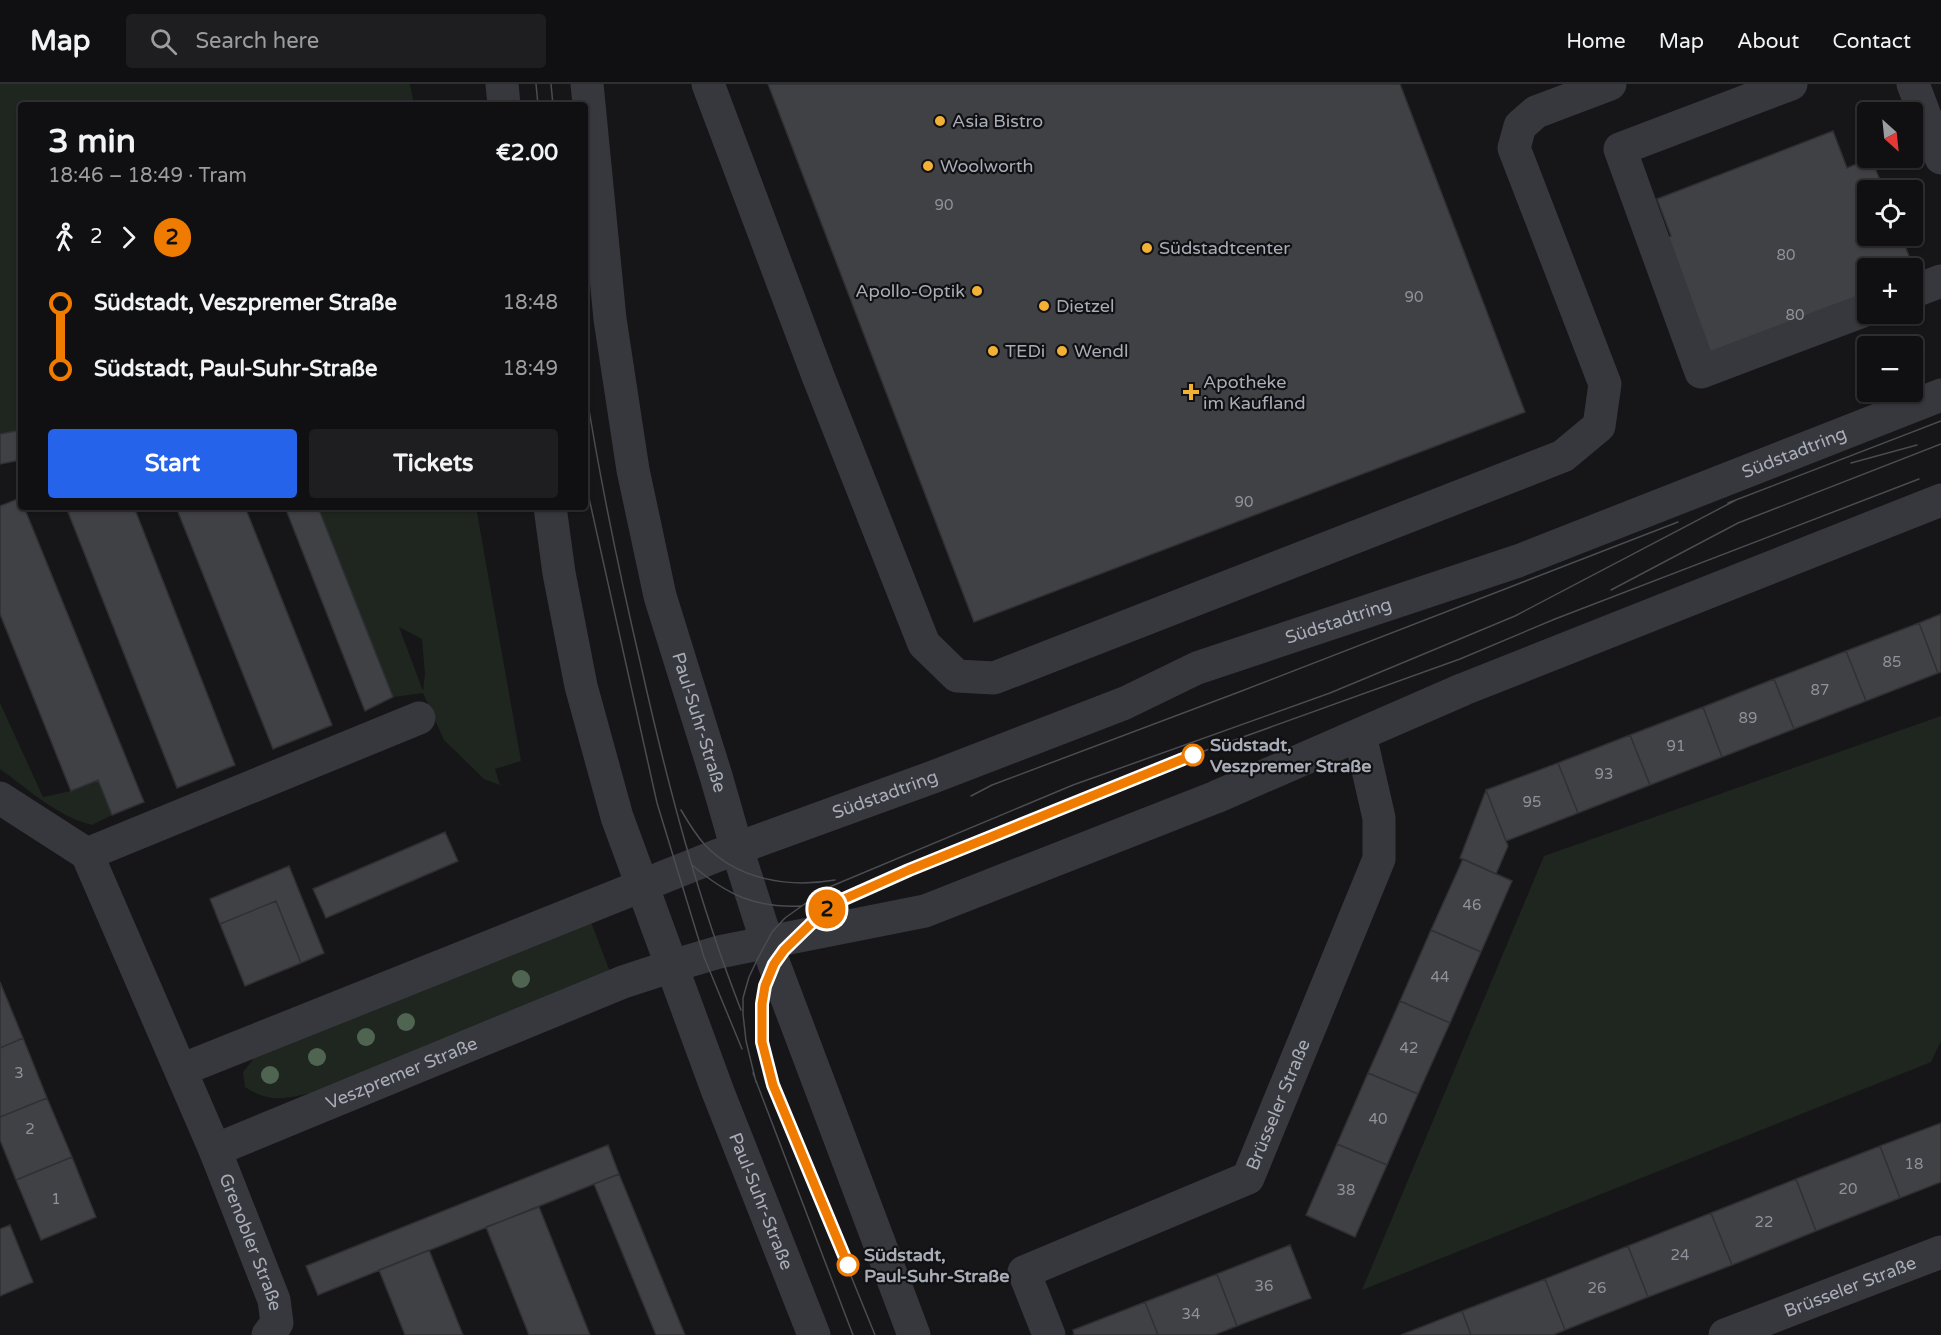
<!DOCTYPE html>
<html lang="en">
<head>
<meta charset="utf-8">
<style>
	:root { --surface:#101012; --page:#1e1e20; --text:#f1f3f6; --muted:#9c9d9f; --line:#303032; --accent:#2563eb }
	body { margin:0; font-family:"Varela Round",sans-serif; background:var(--page); color:var(--text); height:100vh; display:flex; flex-direction:column; font-size:22px; white-space:nowrap }
	* { box-sizing:border-box; margin:0 }
	p { font-size:20px; color:var(--muted) }
	.icon { flex:none; width:33px; height:33px; fill:none; stroke:currentColor; stroke-width:2; stroke-linecap:round; stroke-linejoin:round }
	.map { position:relative; flex:1; overflow:hidden }
	.side { position:absolute; left:18px; top:18px; width:570px; height:408px; display:flex; flex-direction:column; background:var(--surface); border-radius:6px; box-shadow:0 2px 4px #0004,0 0 0 2px var(--line) }
	.side>* { flex:none }
	.badge { padding:0 12px; border-radius:20px; font-size:21px; line-height:39px }
	.needle { width:39px; rotate:153deg }
	.fabs { position:absolute; left:1857px; top:18px; display:grid; gap:12px }
	.fabs a { display:grid; place-items:center; width:66px; height:66px; border-radius:6px; background:var(--surface); box-shadow:0 2px 4px #0004,0 0 0 2px var(--line); font-size:30px }
	.map>.badge { position:absolute; translate:-50% -50%; box-shadow:0 0 0 3px #fff }
	.legs { display:flex; align-items:center; gap:9px; height:66px; padding:0 30px; font-size:20px }
	.legs p { margin-inline-start:auto }
	.headline { display:flex; align-items:center; justify-content:space-between; height:102px; padding:0 30px }
	h1 { font-size:33px; font-weight:700; line-height:45px }
	.cta { display:flex; gap:12px; margin-top:auto; padding:12px 30px }
	.cta a { flex:1; height:69px; border-radius:6px; background:var(--accent); color:#fff; font-size:24px; font-weight:700; line-height:69px; text-align:center }
	.cta a+a { background:var(--page); color:var(--text) }
	ul { padding:0 30px; list-style:none }
	li { display:flex; align-items:center; gap:21px; height:66px; font-size:22px }
	li i { display:grid; place-items:center; width:9px; height:100%; margin:0 8px; background:currentColor }
	li i::after { content:''; width:15px; height:15px; margin:-8px; border:4px solid; border-radius:50%; background:var(--surface) }
	li p { margin-inline-start:auto }
	li:first-child i { background:linear-gradient(#0000 50%,currentColor 0) }
	li:last-child i { background:linear-gradient(currentColor 50%,#0000 0) }
	header { display:flex; align-items:center; gap:36px; box-sizing:border-box; height:84px; padding:0 30px; background:var(--surface); border-bottom:2px solid var(--line) }
	header strong { font-size:28px }
	nav { display:flex; gap:33px; margin-inline-start:auto; font-size:21px }
	.search { width:420px; height:54px; background:var(--page); display:flex; align-items:center; gap:15px; box-sizing:border-box; padding:0 21px; border-radius:6px; color:var(--muted); font-size:22px }
	.map>svg:first-child { display:block }
	.green { fill:#1e261f; fill-rule:evenodd }
	.building { fill:#404145; stroke:#303034; stroke-width:1.5 }
	.lines { fill:none; stroke-linecap:round; stroke-linejoin:round }
	.minor { stroke:#37383d; stroke-width:33 }
	.tram { stroke:#4a4c52; stroke-width:1.5 }
	.tree { fill:#506452 }
	.line-1-casing { stroke:#fff; stroke-width:14 }
	.line-1 { stroke:#ef7c00; stroke-width:9 }
	.poi-dot { fill:#f2b134; stroke:#111113; stroke-width:2 }
	.stop-1-dot { fill:#fff; stroke:#ef7c00; stroke-width:3 }
	.labels { text-anchor:middle; stroke-width:4.5; stroke-linejoin:round; paint-order:stroke }
	.number-label { font-size:15px; fill:#8e929b }
	.poi-label { font-size:18px; fill:#a8adb8; stroke:#111113; text-anchor:start }
	.street-label { font-size:18px; fill:#a8adb8; stroke:#111113 }
	.stop-label { font-size:18px; font-weight:bold; fill:#a8adb8; stroke:#111113; text-anchor:start }
</style>
</head>
<body>
<header>
<strong>Map</strong>
<div class="search"><svg class="icon" aria-label="search" viewBox="0 0 24 24"><circle cx="10" cy="10" r="6"/><path d="M15 15l6 6"/></svg>Search here</div>
<nav><a>Home</a><a>Map</a><a>About</a><a>Contact</a></nav>
</header>
<div class="map">
<svg width="1941" height="1251" viewBox="0 0 1941 1251">
	<rect width="100%" height="100%" fill="#161618"/>
	<path class="green" d="M 0,0 L 410,0 L 414,21 L 21,21 L 21,346 L 0,350 Z
		M 318,423 L 476,423 L 521,677 L 495,685 L 500,701 L 484,695 L 444,656 L 423,609 L 393,613 ZM 399,543 L 422,555 L 425,590 L 423,607 Z
		M 0,619 L 43,713 L 71,707 L 98,696 L 112,731 L 92,741 C 58,733 28,705 0,685 Z
		M 1941,632 L 1941,957 L 1931,978 L 1362,1206 L 1544,772 Z
		M 591,838 L 610,888 L 311,1009 C 284,1015 269,1019 245,1003 L 243,988 L 256,972 Z"/>
	<path class="building" d="M 768,0 L 1400,0 L 1525,328 L 974,538 Z
		M 1833,47 L 1847,84 L 1871,74 L 1884,106 L 1868,106 L 1868,152 L 1901,152 L 1919,197 L 1912,199 L 1912,184 L 1868,184 L 1868,217 L 1705,280 L 1658,157 L 1671,152 L 1657,115 Z
		M 21,346 L 21,376 L 0,380 L 0,350 Z
		M 20,414 L 21,423 L 24,423 L 144,718 L 112,731 L 98,696 L 71,707 L 0,530 L 0,422 Z
		M 80,423 L 134,423 L 235,681 L 177,704 L 68,428 Z
		M 176,423 L 245,423 L 332,641 L 273,665 Z
		M 285,423 L 318,423 L 393,613 L 365,627 Z
		M 1941,530 L 1941,588 L 1938,589 L 1919,539 Z
		M 1919,539 L 1938,589 L 1866,617 L 1846,567 Z
		M 1846,567 L 1866,617 L 1794,645 L 1774,595 Z
		M 1774,595 L 1794,645 L 1722,673 L 1703,623 Z
		M 1703,623 L 1722,673 L 1650,701 L 1630,651 Z
		M 1630,651 L 1650,701 L 1578,729 L 1558,679 Z
		M 1558,679 L 1578,729 L 1506,757 L 1486,706 Z
		M 1486,706 L 1508,762 L 1496,790 L 1460,774 Z
		M 445,748 L 458,777 L 326,834 L 313,805 Z
		M 1463,775 L 1512,797 L 1481,868 L 1431,846 Z
		M 289,782 L 324,869 L 301,879 L 276,817 L 220,840 L 210,815 Z
		M 276,817 L 301,879 L 245,902 L 220,840 Z
		M 1431,846 L 1481,868 L 1450,939 L 1400,917 Z
		M 0,898 L 23,954 L 0,964 Z
		M 1400,917 L 1450,939 L 1418,1010 L 1368,989 Z
		M 23,954 L 47,1014 L 0,1033 L 0,964 Z
		M 1368,989 L 1418,1010 L 1387,1081 L 1337,1060 Z
		M 47,1014 L 72,1073 L 16,1096 L 0,1056 L 0,1033 Z
		M 1941,1039 L 1941,1098 L 1900,1114 L 1880,1062 Z
		M 1337,1060 L 1387,1081 L 1355,1153 L 1306,1131 Z
		M 608,1061 L 619,1090 L 318,1211 L 306,1182 Z
		M 1880,1062 L 1900,1114 L 1816,1147 L 1796,1095 Z
		M 72,1073 L 96,1133 L 41,1156 L 16,1096 Z
		M 619,1090 L 685,1251 L 656,1251 L 594,1100 Z
		M 1796,1095 L 1816,1147 L 1732,1181 L 1711,1129 Z
		M 539,1123 L 590,1251 L 529,1251 L 486,1143 Z
		M 1711,1129 L 1732,1181 L 1648,1213 L 1628,1162 Z
		M 10,1141 L 33,1198 L 0,1212 L 0,1145 Z
		M 1290,1161 L 1311,1214 L 1237,1242 L 1217,1190 Z
		M 1628,1162 L 1648,1213 L 1565,1246 L 1545,1195 Z
		M 429,1166 L 463,1251 L 405,1251 L 379,1186 Z
		M 1217,1190 L 1237,1242 L 1214,1251 L 1158,1251 L 1145,1218 Z
		M 1545,1195 L 1565,1246 L 1553,1251 L 1471,1251 L 1462,1227 Z
		M 1145,1218 L 1158,1251 L 1074,1251 L 1073,1246 Z
		M 1462,1227 L 1471,1251 L 1401,1251 Z"/>
	<g class="lines">
		<g class="minor">
			<path d="M 502,0 L 504,21"/>
			<path id="s1" d="M 587,0 L 610,235 L 633,386 L 660,512 L 716,692 L 737,765 L 774,880 L 914,1251"/>
			<path d="M 708,0 L 818,292 L 924,560 L 957,592 L 994,594 L 1563,372 L 1599,342 L 1605,300 L 1514,64 L 1520,42 L 1536,28 L 1610,0"/>
			<path d="M 1791,0 L 1620,65 L 1701,288 L 1868,225"/>
			<path d="M 1913,0 L 1941,74"/>
			<path d="M 1912,208 L 1941,197"/>
			<path id="s2" d="M 550,423 L 559,489 L 581,602 L 617,733 L 718,1008 L 814,1251"/>
			<path id="s3" d="M 0,714 L 87,770 L 215,1066 L 274,1216 L 277,1239 L 268,1251"/>
			<path d="M 87,770 L 419,634"/>
			<path id="s4" d="M 181,986 L 716,772 L 933,693 L 1125,619 L 1197,584 L 1518,477 L 1941,311"/>
			<path id="s5" d="M 215,1066 L 623,898 L 672,882 L 719,868 L 925,827 L 1216,713 L 1464,605 L 1941,416"/>
			<path id="s6" d="M 1049,1251 L 1024,1188 L 1248,1094 L 1379,775 L 1379,734 L 1360,651"/>
			<path id="s7" d="M 1725,1251 L 1941,1168"/>
		</g>
		<path class="tram" d="M 536,0 L 538,21
			M 551,0 L 553,21
			M 585,301 C 600,397 620,492 642,586 C 668,702 698,816 741,926
			M 1851,379 L 1917,361
			M 585,396 L 657,719 L 704,873 L 742,965
			M 1728,419 L 1941,337
			M 1611,506 L 1738,439 L 1941,360
			M 971,712 L 992,701 L 1239,608 L 1678,438
			M 681,726 C 688,738 695,750 705,761 C 738,796 789,804 835,796
			M 692,781 C 727,811 755,824 801,822
			M 753,989 L 853,1251
			M 771,995 L 875,1251
			M 756,998 L 746,957 L 743,930 L 743,914 L 749,893 L 757,876 L 772,848 L 785,834 L 827,804 L 1073,701 L 1330,609 L 1515,532 L 1736,416
			M 773,1001 L 762,958 L 762,920 L 765,902 L 774,880 L 784,866 L 824,827 L 844,815 L 909,786 L 1193,671 L 1460,575 L 1555,535 L 1919,395"/>
	</g>
	<g class="tree">
		<circle cx="521" cy="895" r="9"/>
		<circle cx="406" cy="938" r="9"/>
		<circle cx="366" cy="953" r="9"/>
		<circle cx="317" cy="973" r="9"/>
		<circle cx="270" cy="991" r="9"/>
	</g>
	<g class="lines">
		<g class="line-1-casing">
			<path id="line-1" d="M 848,1181 L 773,1001 L 762,958 L 762,920 L 765,902 L 774,880 L 784,866 L 824,827 L 844,815 L 909,786 L 1193,671"/>
		</g>
		<use href="#line-1" class="line-1"/>
	</g>
	<g class="poi-dot">
		<circle cx="940" cy="37" r="6"/>
		<circle cx="928" cy="82" r="6"/>
		<circle cx="1147" cy="164" r="6"/>
		<circle cx="977" cy="207" r="6"/>
		<circle cx="1044" cy="222" r="6"/>
		<circle cx="993" cy="267" r="6"/>
		<circle cx="1062" cy="267" r="6"/>
		<path d="M1188 299h6v6h6v6h-6v6h-6v-6h-6v-6h6z"/>
	</g>
	<g class="stop-1-dot">
		<circle cx="1193" cy="671" r="10"/>
		<circle cx="848" cy="1181" r="10"/>
	</g>
	<g class="labels">
		<g class="number-label">
			<text x="944" y="126">90</text>
			<text x="1786" y="176">80</text>
			<text x="1414" y="218">90</text>
			<text x="1795" y="236">80</text>
			<text x="1244" y="423">90</text>
			<text x="1892" y="583">85</text>
			<text x="1820" y="611">87</text>
			<text x="1748" y="639">89</text>
			<text x="1676" y="667">91</text>
			<text x="1604" y="695">93</text>
			<text x="1532" y="723">95</text>
			<text x="1472" y="826">46</text>
			<text x="1440" y="898">44</text>
			<text x="1409" y="969">42</text>
			<text x="19" y="994">3</text>
			<text x="1378" y="1040">40</text>
			<text x="30" y="1050">2</text>
			<text x="1914" y="1085">18</text>
			<text x="1848" y="1110">20</text>
			<text x="1346" y="1111">38</text>
			<text x="56" y="1120">1</text>
			<text x="1764" y="1143">22</text>
			<text x="1680" y="1176">24</text>
			<text x="1264" y="1207">36</text>
			<text x="1597" y="1209">26</text>
			<text x="1191" y="1235">34</text>
		</g>
		<g class="poi-label">
			<text x="952" y="43">Asia Bistro</text>
			<text x="940" y="88">Woolworth</text>
			<text x="1159" y="170">Südstadtcenter</text>
			<text x="965" y="213" text-anchor="end">Apollo-Optik</text>
			<text x="1056" y="228">Dietzel</text>
			<text x="1005" y="273">TEDi</text>
			<text x="1074" y="273">Wendl</text>
			<text x="1203" y="304">Apotheke<tspan x="1203" dy="21">im Kaufland</tspan></text>
		</g>
		<g class="street-label">
			<text dy="6" stroke="none"><textPath href="#s4" startOffset="1728">Südstadtring</textPath></text>
			<text dy="6" stroke="none"><textPath href="#s4" startOffset="1242">Südstadtring</textPath></text>
			<text dy="6" stroke="none"><textPath href="#s1" startOffset="650">Paul-Suhr-Straße</textPath></text>
			<text dy="6" stroke="none"><textPath href="#s4" startOffset="756">Südstadtring</textPath></text>
			<text dy="6" stroke="none"><textPath href="#s5" startOffset="202">Veszpremer Straße</textPath></text>
			<text dy="6" stroke="none"><textPath href="#s6" startOffset="390">Brüsseler Straße</textPath></text>
			<text dy="6" stroke="none"><textPath href="#s2" startOffset="728">Paul-Suhr-Straße</textPath></text>
			<text dy="6" stroke="none"><textPath href="#s3" startOffset="525">Grenobler Straße</textPath></text>
			<text dy="6" stroke="none"><textPath href="#s7" startOffset="134">Brüsseler Straße</textPath></text>
		</g>
		<g class="stop-label">
			<text x="1210" y="667">Südstadt,<tspan x="1210" dy="21">Veszpremer Straße</tspan></text>
			<text x="864" y="1177">Südstadt,<tspan x="864" dy="21">Paul-Suhr-Straße</tspan></text>
		</g>
	</g>
</svg>
<div class="fabs">
<a><svg class="needle" viewBox="-14 -14 28 28"><path d="M0-13l5 13h-10z" fill="#e53935"/><path d="M0 13l5-13h-10z" fill="#9c9d9f"/></svg></a>
<a><svg class="icon" aria-label="locate" viewBox="0 0 24 24"><circle cx="12" cy="12" r="6"/><path d="M12 2v4M12 18v4M2 12h4M18 12h4"/></svg></a>
<a>+</a>
<a>−</a>
</div>
<b class="badge" style="left:827px;top:825px;background:#ef7c00;color:#111">2</b>
<section class="side">
<div class="headline"><div><h1>3 min</h1><p>18:46 – 18:49 · Tram</p></div><b>€2.00</b></div>
<div class="legs"><svg class="icon" aria-label="walk" viewBox="0 0 24 24"><circle cx="13" cy="4" r="2"/><path d="M13 8l-2 6 4 7M11 14l-3 7M7 12l3-4h3l4 4"/></svg>2<svg class="icon" aria-label="forward" viewBox="0 0 24 24"><path d="M9 5l7 7-7 7"/></svg><b class="badge" style="background:#ef7c00;color:#111">2</b></div>
<ul>
<li><i style="color:#ef7c00"></i><b>Südstadt, Veszpremer Straße</b><p>18:48</p></li>
<li><i style="color:#ef7c00"></i><b>Südstadt, Paul-Suhr-Straße</b><p>18:49</p></li>
</ul>
<div class="cta"><a>Start</a><a>Tickets</a></div>
</section>
</div>
</body>
</html>
